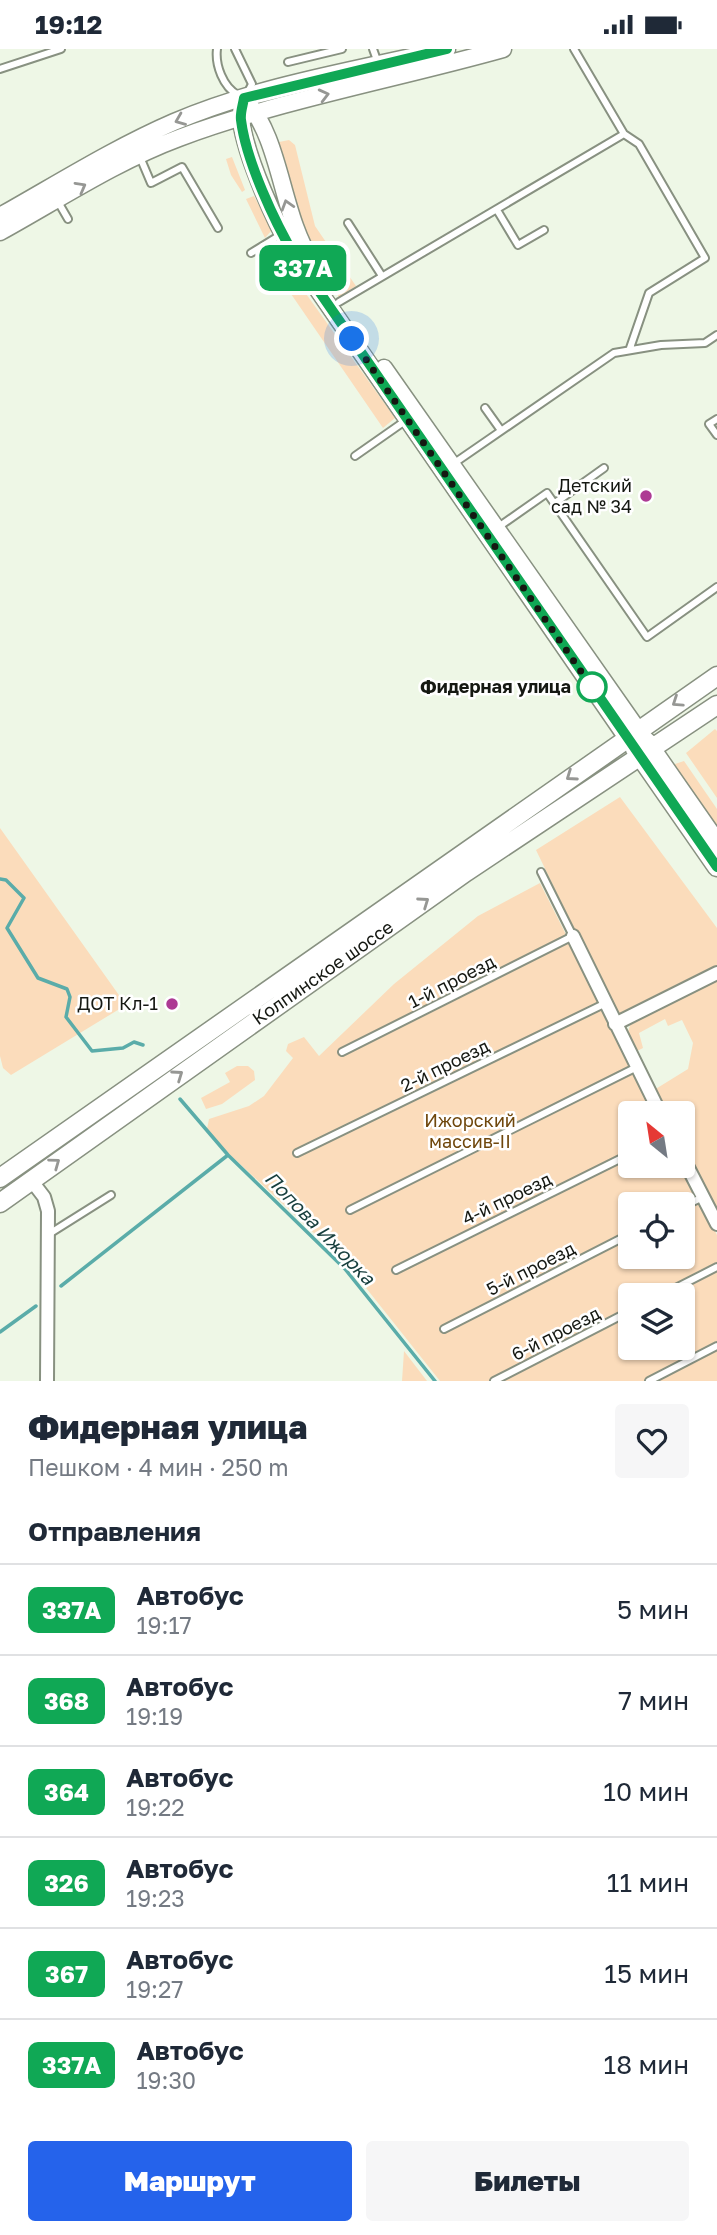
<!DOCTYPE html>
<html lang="ru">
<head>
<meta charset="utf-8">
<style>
	:root { --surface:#fff; --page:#f6f6f7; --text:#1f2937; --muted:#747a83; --line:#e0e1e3; --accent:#2563eb }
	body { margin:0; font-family:"Golos Text",sans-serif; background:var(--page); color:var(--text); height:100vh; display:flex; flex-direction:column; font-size:26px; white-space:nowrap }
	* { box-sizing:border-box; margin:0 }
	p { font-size:23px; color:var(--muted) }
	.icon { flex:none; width:38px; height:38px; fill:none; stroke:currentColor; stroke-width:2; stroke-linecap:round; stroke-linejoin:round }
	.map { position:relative; height:1332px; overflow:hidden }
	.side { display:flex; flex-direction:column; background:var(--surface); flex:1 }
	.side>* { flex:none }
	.badge { padding:0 14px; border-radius:10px; font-size:24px; line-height:46px }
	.needle { width:46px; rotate:330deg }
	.fabs { position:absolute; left:618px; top:1052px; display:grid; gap:14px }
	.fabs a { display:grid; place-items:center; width:77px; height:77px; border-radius:7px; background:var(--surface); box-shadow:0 2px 5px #0004; font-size:35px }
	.you { position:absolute; width:35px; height:35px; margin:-18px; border:5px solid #fff; border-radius:50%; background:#1a73e8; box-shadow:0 0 0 10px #1a73e833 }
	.map>.badge { position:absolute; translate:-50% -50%; box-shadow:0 0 0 4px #fff }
	h2 { padding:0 28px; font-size:26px; line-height:63px }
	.round { display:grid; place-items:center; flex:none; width:74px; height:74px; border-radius:7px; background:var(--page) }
	.head { display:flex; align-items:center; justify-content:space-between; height:119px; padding:0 28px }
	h1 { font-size:33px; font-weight:800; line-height:52px }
	.action { display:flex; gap:14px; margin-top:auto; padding:14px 28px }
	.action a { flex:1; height:80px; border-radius:7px; background:var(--accent); color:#fff; font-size:28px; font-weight:800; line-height:80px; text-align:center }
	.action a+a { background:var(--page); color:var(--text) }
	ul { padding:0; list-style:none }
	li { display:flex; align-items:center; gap:21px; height:91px; padding:0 28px; border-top:2px solid var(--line) }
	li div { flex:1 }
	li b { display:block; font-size:26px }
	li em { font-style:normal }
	li .badge { min-width:77px; font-weight:700; text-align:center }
	.status { display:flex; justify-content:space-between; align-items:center; height:49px; padding:0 35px; background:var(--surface); direction:ltr }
	.status svg { height:19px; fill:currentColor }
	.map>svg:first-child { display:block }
	.green { fill:#fbdcbb; fill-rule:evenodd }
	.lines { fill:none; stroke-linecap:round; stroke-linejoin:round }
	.stream { stroke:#5aaca9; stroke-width:3.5 }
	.service-casing { stroke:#889181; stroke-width:10 }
	.minor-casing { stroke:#889181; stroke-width:16 }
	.tertiary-casing { stroke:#889181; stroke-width:19 }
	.secondary-casing { stroke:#889181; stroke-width:21 }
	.service { stroke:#fff; stroke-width:6 }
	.minor { stroke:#fff; stroke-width:12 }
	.tertiary { stroke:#fff; stroke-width:16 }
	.secondary { stroke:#fff; stroke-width:18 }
	.oneway { stroke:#969794 }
	.line-casing { stroke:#fff; stroke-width:16 }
	.line { stroke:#10a855; stroke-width:10 }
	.walk { stroke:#151812; stroke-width:7; stroke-dasharray:0 12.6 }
	.poi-dot { fill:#ad3a94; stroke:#fff; stroke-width:2.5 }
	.stop-dot { fill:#fff; stroke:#10a855; stroke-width:3.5 }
	.labels { text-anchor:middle; stroke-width:5; stroke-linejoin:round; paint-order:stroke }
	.poi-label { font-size:18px; fill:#151812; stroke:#fff; text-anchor:end }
	.stop-label { font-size:18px; font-weight:bold; fill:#151812; stroke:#fff; text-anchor:end }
	.street-label { font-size:18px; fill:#151812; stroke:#fff }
	.park-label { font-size:18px; fill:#6f470c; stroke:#fff }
	.water-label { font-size:19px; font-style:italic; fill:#173e3d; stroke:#fff }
</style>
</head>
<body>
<div class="status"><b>19:12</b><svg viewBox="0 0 49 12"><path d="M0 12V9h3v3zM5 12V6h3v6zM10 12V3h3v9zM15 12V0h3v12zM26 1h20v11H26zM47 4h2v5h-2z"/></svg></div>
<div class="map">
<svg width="717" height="1332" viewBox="0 0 717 1332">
	<rect width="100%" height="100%" fill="#eef7e6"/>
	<path class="green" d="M 289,91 L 295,96 L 315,177 L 356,237 L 339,248 L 308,193 L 274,94 Z
		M 232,108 L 245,141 L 242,143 L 231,126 L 226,110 Z
		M 254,147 L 272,181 L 265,189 L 246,150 Z
		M 271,200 L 281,200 L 299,235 L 395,369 L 383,379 L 289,242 Z
		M 715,680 L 717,682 L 717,749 L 686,704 Z
		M 684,712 L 717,760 L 717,782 L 672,716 Z
		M 620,748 L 717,879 L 717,916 L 617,968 L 536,801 Z
		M 0,779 L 126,956 L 11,1026 L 3,1019 L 0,1007 Z
		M 540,834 L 656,1064 L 630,1064 L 630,1116 L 682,1117 L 717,1186 L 717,1332 L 440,1332 L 347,1215 L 225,1101 L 207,1080 L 209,1070 L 249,1057 L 264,1047 L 293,1009 L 286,1002 L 288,995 L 304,988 L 319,1007 L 394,935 L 478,867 ZM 630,1155 L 682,1155 L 682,1208 L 630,1208 ZM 630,1246 L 682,1246 L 682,1298 L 630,1298 Z
		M 717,928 L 717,1168 L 683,1099 L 682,1064 L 665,1064 L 654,1041 L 688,1020 L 693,994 L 682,971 L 668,977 L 665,970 L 639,984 L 643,999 L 633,1004 L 626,988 L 632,971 Z
		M 237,1017 L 248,1017 L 254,1022 L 255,1031 L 222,1055 L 206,1060 L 201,1049 L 230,1033 L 225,1024 Z
		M 404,1302 L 427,1332 L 402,1332 Z"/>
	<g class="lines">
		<path class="stream" d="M 0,830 L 6,831 L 24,849 L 7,879 L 38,929 L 67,940 L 70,948 L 66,968 L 92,1002 L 123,999 L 134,993 L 143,996
			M 180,1050 L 228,1106 L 345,1220 L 435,1332
			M 61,1237 L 228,1106
			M 0,1283 L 36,1257"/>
		<g class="service-casing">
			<path id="service" d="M 217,0 C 215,16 223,38 238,46
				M 235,0 L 252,35 L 248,43
				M 373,0 L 378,14
				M 574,0 L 624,85 L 639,95 L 705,209 L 649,244 L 630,299
				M 288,13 L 342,0
				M 0,20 L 61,0
				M 140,108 L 151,134 L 182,118 L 218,179
				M 57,151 L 68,170
				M 497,161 L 518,196 L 544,181
				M 348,174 L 382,227
				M 251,204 L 282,185
				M 339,253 L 624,85
				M 485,359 L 500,380
				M 717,370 L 709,375 L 717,386
				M 355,407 L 405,372
				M 453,415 L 614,304 L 661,296 L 705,294 L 717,286
				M 555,454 L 604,419
				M 497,479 L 547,444 L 647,588 L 717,538
				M 342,1003 L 573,887 L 541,823
				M 297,1104 L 606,954
				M 682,1158 L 703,1148
				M 350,1161 L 637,1018
				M 49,1185 L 111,1146
				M 396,1221 L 630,1105
				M 662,1246 L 717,1218
				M 444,1280 L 630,1185
				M 494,1332 L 630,1262
				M 649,1332 L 717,1297"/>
		</g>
		<g class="minor-casing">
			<path id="minor" d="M 573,887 L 660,1064
				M 615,975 L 717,924
				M 682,1107 L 717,1175
				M 31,1131 L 44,1148 L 48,1162 L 47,1332"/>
		</g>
		<g class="tertiary-casing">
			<path id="tertiary" d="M 244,49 C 243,56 240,64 241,71 C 246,109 276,175 296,209 L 627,689
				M 244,49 C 283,92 280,166 314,216
				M 0,167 C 57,135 114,99 174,73 C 261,36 356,21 447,0
				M 0,183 C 58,151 117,112 179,89 C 284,50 396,30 503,0
				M 384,319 L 638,681"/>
		</g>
		<g class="secondary-casing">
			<path id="secondary" d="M 646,692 L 717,794
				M 635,700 L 717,818
				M 0,1129 L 717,627
				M 0,1154 L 466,823 L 717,656"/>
		</g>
		<use href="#service" class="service"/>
		<use href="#minor" class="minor"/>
		<use href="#tertiary" class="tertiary"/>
		<use href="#secondary" class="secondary"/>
	</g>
	<defs><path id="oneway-chevron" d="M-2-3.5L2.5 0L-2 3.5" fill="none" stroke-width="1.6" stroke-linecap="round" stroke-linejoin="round" transform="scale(1.75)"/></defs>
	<g class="oneway">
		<use href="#oneway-chevron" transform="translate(324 46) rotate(-14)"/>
		<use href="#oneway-chevron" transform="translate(180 71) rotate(158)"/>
		<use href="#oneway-chevron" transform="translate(81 138) rotate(-29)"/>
		<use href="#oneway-chevron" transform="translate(287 156) rotate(-107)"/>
		<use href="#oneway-chevron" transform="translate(677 653) rotate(146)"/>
		<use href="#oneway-chevron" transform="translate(571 727) rotate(145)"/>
		<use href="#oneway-chevron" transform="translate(424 853) rotate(-35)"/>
		<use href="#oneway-chevron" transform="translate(178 1026) rotate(-35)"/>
		<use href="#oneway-chevron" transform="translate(55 1114) rotate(-36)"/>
	</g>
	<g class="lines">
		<g class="line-casing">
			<path id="line" d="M 447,0 L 244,49 C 243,56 240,64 241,71 C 246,112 275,174 296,209 L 717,818"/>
		</g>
		<use href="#line" class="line"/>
		<path class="walk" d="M 352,290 L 593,640 L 592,638"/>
	</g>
	<g class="poi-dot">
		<circle cx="646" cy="447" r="7"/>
		<circle cx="172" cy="955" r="7"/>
	</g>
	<circle class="stop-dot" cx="592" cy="638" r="14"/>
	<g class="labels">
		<g class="poi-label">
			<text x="632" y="443">Детский<tspan x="632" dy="21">сад № 34</tspan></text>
			<text x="158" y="961">ДОТ Кл-1</text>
		</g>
		<g class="stop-label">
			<text x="571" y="644">Фидерная улица</text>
		</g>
		<g class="street-label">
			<text transform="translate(323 924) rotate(-35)" y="6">Колпинское шоссе</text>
			<text transform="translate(452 933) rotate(-27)" y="6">1-й проезд</text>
			<text transform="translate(445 1017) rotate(-26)" y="6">2-й проезд</text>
			<text transform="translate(507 1150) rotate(-26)" y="6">4-й проезд</text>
			<text transform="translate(531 1220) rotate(-27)" y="6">5-й проезд</text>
			<text transform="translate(556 1285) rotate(-27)" y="6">6-й проезд</text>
		</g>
		<g class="park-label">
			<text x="470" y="1078">Ижорский<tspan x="470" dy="21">массив-II</tspan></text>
		</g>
		<g class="water-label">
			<text transform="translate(320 1179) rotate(46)" y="7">Попова Ижорка</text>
		</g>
	</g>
</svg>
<div class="fabs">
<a><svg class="needle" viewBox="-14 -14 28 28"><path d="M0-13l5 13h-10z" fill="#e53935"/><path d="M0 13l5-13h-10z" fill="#747a83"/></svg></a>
<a><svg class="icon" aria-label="locate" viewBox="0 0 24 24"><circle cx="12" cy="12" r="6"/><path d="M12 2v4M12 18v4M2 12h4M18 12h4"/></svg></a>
<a><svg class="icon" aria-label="layers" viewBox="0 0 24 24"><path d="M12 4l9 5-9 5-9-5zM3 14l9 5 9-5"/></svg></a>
</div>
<div class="you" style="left:352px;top:290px"></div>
<b class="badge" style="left:303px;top:219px;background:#10a855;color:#fff">337А</b>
</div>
<section class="side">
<div class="head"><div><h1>Фидерная улица</h1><p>Пешком · 4 мин · 250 m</p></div><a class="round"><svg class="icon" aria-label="heart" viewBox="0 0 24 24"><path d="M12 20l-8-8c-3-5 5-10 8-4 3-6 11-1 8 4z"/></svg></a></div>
<h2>Отправления</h2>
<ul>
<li><span class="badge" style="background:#10a855;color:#fff">337А</span><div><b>Автобус</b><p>19:17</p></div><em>5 мин</em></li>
<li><span class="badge" style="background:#10a855;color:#fff">368</span><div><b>Автобус</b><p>19:19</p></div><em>7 мин</em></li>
<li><span class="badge" style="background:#10a855;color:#fff">364</span><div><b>Автобус</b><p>19:22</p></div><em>10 мин</em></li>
<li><span class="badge" style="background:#10a855;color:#fff">326</span><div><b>Автобус</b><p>19:23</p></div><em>11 мин</em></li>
<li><span class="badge" style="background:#10a855;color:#fff">367</span><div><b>Автобус</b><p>19:27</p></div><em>15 мин</em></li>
<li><span class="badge" style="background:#10a855;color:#fff">337А</span><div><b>Автобус</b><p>19:30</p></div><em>18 мин</em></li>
</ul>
<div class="action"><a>Маршрут</a><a>Билеты</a></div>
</section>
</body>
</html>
